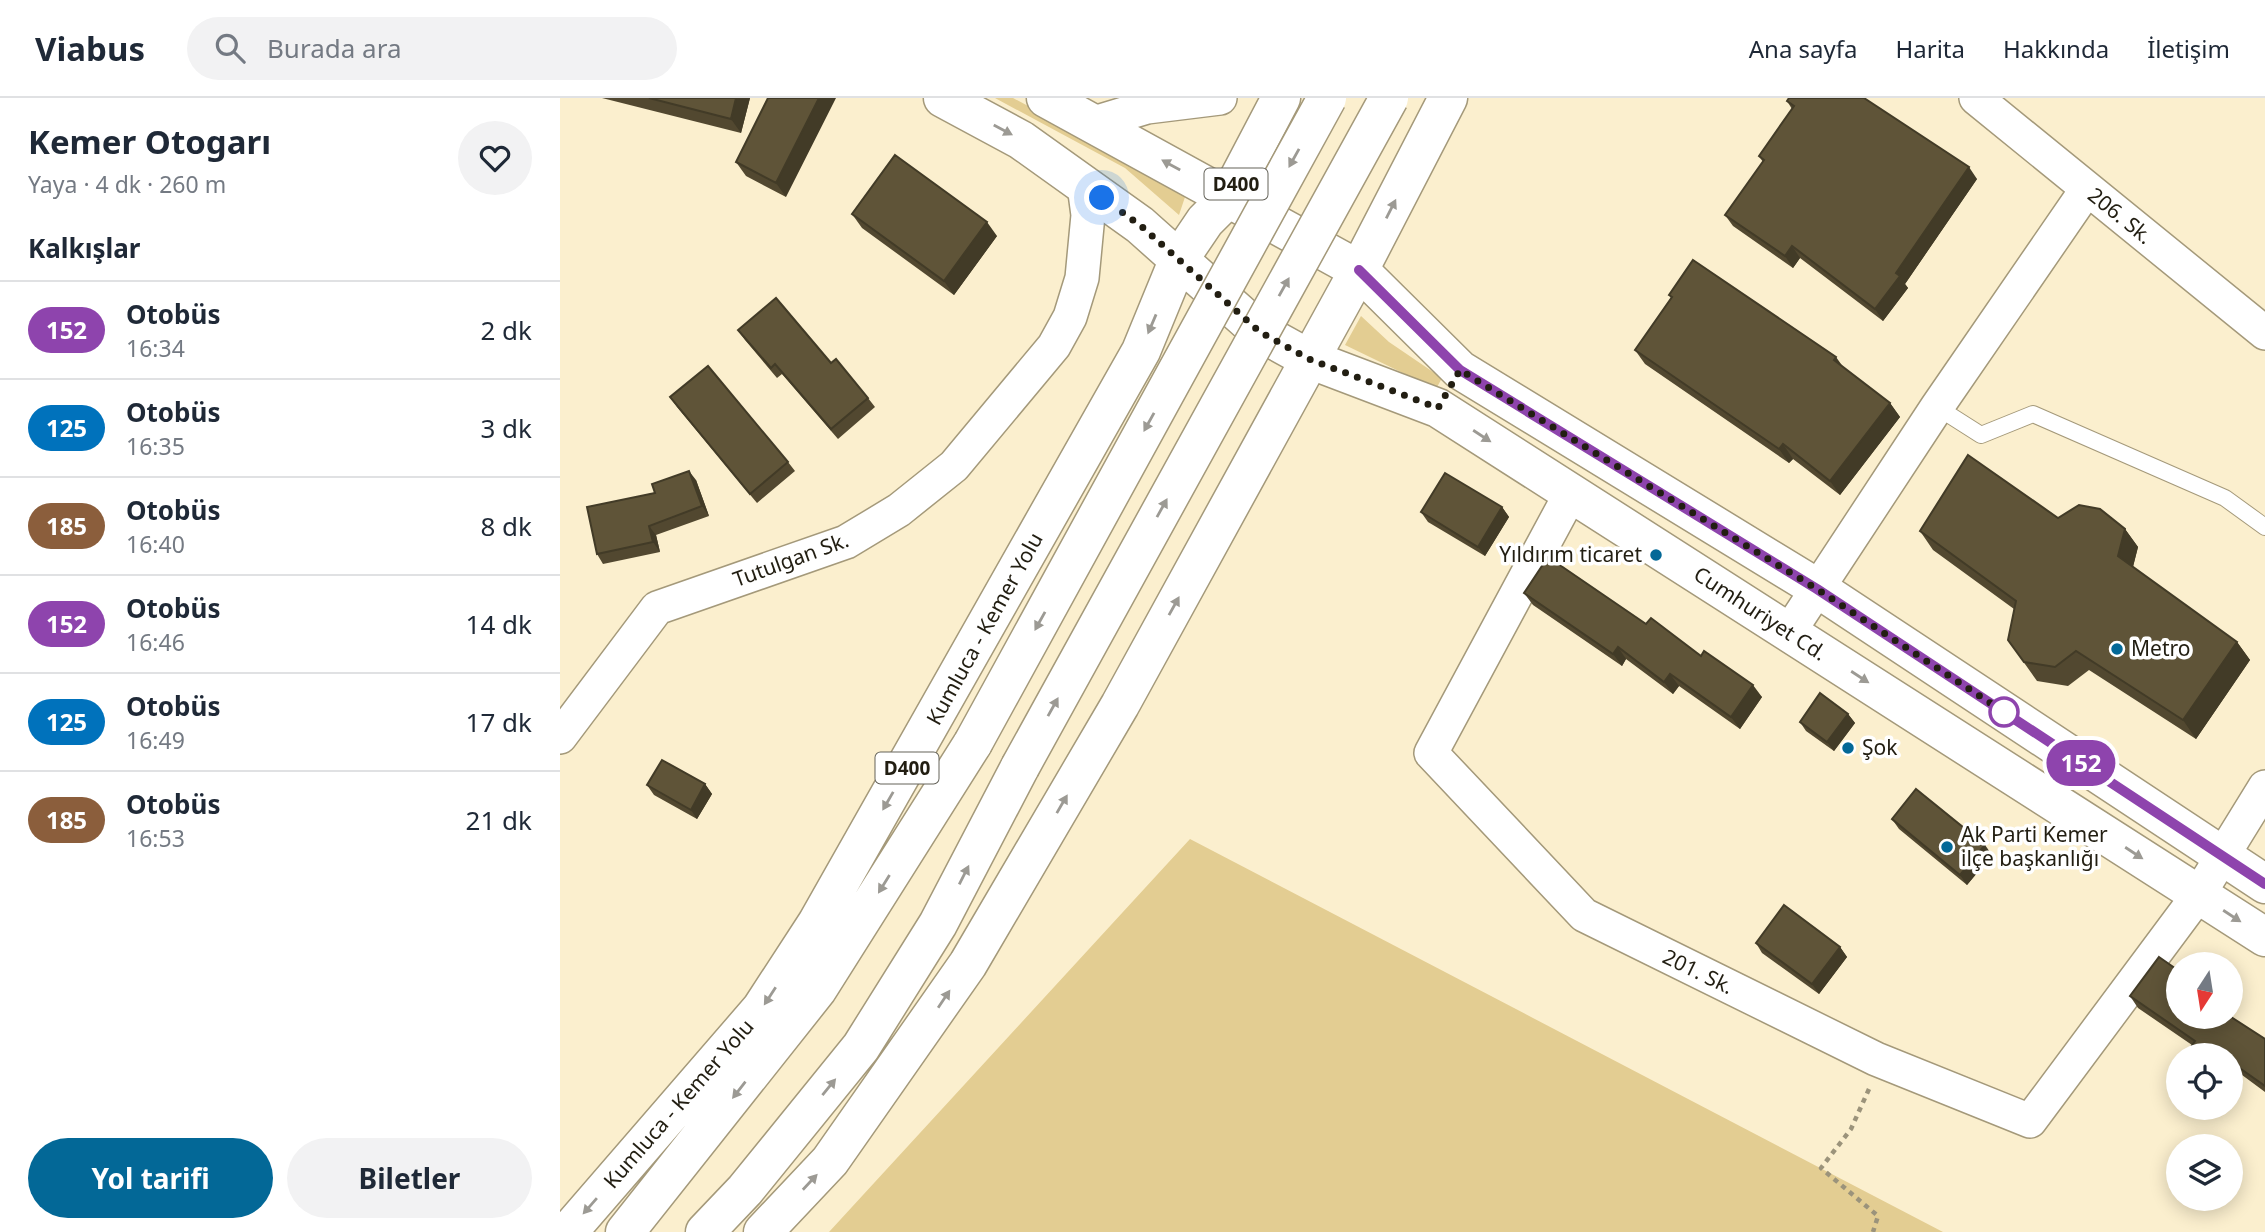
<!DOCTYPE html>
<html lang="tr">
<head>
<meta charset="utf-8">
<style>
	:root { --surface:#fff; --page:#f2f2f3; --text:#1f2937; --muted:#747a83; --line:#e0e1e3; --accent:#036897 }
	body { margin:0; font-family:"Noto Sans",sans-serif; background:var(--page); color:var(--text); height:100vh; display:flex; flex-direction:column; font-size:26px; white-space:nowrap }
	* { box-sizing:border-box; margin:0 }
	p { font-size:23px; color:var(--muted) }
	.icon { flex:none; width:38px; height:38px; fill:none; stroke:currentColor; stroke-width:2; stroke-linecap:round; stroke-linejoin:round }
	.map { position:relative; flex:1; overflow:hidden }
	.sheet { display:flex; flex-direction:column; background:var(--surface); width:560px }
	.sheet>* { flex:none }
	.badge { padding:0 14px; border-radius:23px; font-size:24px; line-height:46px }
	.needle { width:46px; rotate:192deg }
	.fabs { position:absolute; left:1606px; top:854px; display:grid; gap:14px }
	.fabs a { display:grid; place-items:center; width:77px; height:77px; border-radius:50%; background:var(--surface); box-shadow:0 4px 18px #0003; font-size:35px }
	.you { position:absolute; width:35px; height:35px; margin:-18px; border:5px solid #fff; border-radius:50%; background:#1a73e8; box-shadow:0 0 0 10px #1a73e833 }
	.map>.badge { position:absolute; translate:-50% -50%; box-shadow:0 0 0 4px #fff }
	h2 { padding:0 28px; font-size:26px; line-height:63px }
	.round { display:grid; place-items:center; flex:none; width:74px; height:74px; border-radius:37px; background:var(--page) }
	.head { display:flex; align-items:center; justify-content:space-between; height:119px; padding:0 28px }
	h1 { font-size:33px; font-weight:700; line-height:52px }
	.button { display:flex; gap:14px; margin-top:auto; padding:14px 28px }
	.button a { flex:1; height:80px; border-radius:42px; background:var(--accent); color:#fff; font-size:28px; font-weight:700; line-height:80px; text-align:center }
	.button a+a { background:var(--page); color:var(--text) }
	ul { padding:0; list-style:none }
	li { display:flex; align-items:center; gap:21px; height:98px; padding:0 28px; border-top:2px solid var(--line) }
	li div { flex:1 }
	li b { display:block; font-size:26px }
	li em { font-style:normal }
	li .badge { min-width:77px; font-weight:700; text-align:center }
	header { display:flex; align-items:center; gap:42px; box-sizing:border-box; height:98px; padding:0 35px; background:var(--surface); border-bottom:2px solid var(--line) }
	header strong { font-size:33px }
	nav { display:flex; gap:38px; margin-inline-start:auto; font-size:24px }
	.search { width:490px; height:63px; background:var(--page); display:flex; align-items:center; gap:18px; box-sizing:border-box; padding:0 24px; border-radius:38px; color:var(--muted); font-size:26px }
	main { display:flex; flex:1; min-height:0 }
	.map>svg:first-child { display:block }
	.green { fill:#e3cd92 }
	.lines { fill:none; stroke-linecap:round; stroke-linejoin:round }
	.lane-casing { stroke:#a4997a; stroke-width:18 }
	.street-casing { stroke:#a4997a; stroke-width:36 }
	.secondary-casing { stroke:#a4997a; stroke-width:41 }
	.highway-casing { stroke:#a4997a; stroke-width:41 }
	.path { stroke:#9b937b; stroke-width:4.5; stroke-dasharray:5 5; stroke-linecap:butt }
	.lane { stroke:#fff; stroke-width:16 }
	.street { stroke:#fff; stroke-width:33 }
	.secondary { stroke:#fff; stroke-width:38 }
	.highway { stroke:#fff; stroke-width:38 }
	.highway-bridge-casing { stroke:#a4997a; stroke-width:41; stroke-linecap:butt }
	.highway-bridge { stroke:#fff; stroke-width:38 }
	.wall { fill:#524830 }
	.shaded-wall { fill:#423b27 }
	.building { fill:#5f5438; stroke:#423b27; stroke-width:2 }
	.oneway { fill:#9c9a94 }
	.line-casing { stroke:#fff; stroke-width:16 }
	.line { stroke:#8e44ad; stroke-width:10 }
	.walk { stroke:#221e12; stroke-width:7; stroke-dasharray:0 12.6 }
	.poi-dot { fill:#036897; stroke:#fff; stroke-width:2.5 }
	.stop-dot { fill:#fff; stroke:#8e44ad; stroke-width:3.5 }
	.labels { text-anchor:middle; stroke-width:7; stroke-linejoin:round; paint-order:stroke }
	.shield { fill:#fff; stroke:#646259; stroke-width:2 }
	.shield-label { font-size:19px; font-weight:bold; fill:#221e12 }
	.street-label { font-size:21px; fill:#221e12; stroke:#fff }
	.poi-label { font-size:21px; fill:#221e12; stroke:#fff; text-anchor:start }
</style>
</head>
<body>
<header>
<strong>Viabus</strong>
<div class="search"><svg class="icon" aria-label="search" viewBox="0 0 24 24"><circle cx="10" cy="10" r="6"/><path d="M15 15l6 6"/></svg>Burada ara</div>
<nav><a>Ana sayfa</a><a>Harita</a><a>Hakkında</a><a>İletişim</a></nav>
</header>
<main>
<section class="sheet">
<div class="head"><div><h1>Kemer Otogarı</h1><p>Yaya · 4 dk · 260 m</p></div><a class="round"><svg class="icon" aria-label="heart" viewBox="0 0 24 24"><path d="M12 20l-8-8c-3-5 5-10 8-4 3-6 11-1 8 4z"/></svg></a></div>
<h2>Kalkışlar</h2>
<ul>
<li><span class="badge" style="background:#8e44ad;color:#fff">152</span><div><b>Otobüs</b><p>16:34</p></div><em>2 dk</em></li>
<li><span class="badge" style="background:#0072bc;color:#fff">125</span><div><b>Otobüs</b><p>16:35</p></div><em>3 dk</em></li>
<li><span class="badge" style="background:#8b5e3c;color:#fff">185</span><div><b>Otobüs</b><p>16:40</p></div><em>8 dk</em></li>
<li><span class="badge" style="background:#8e44ad;color:#fff">152</span><div><b>Otobüs</b><p>16:46</p></div><em>14 dk</em></li>
<li><span class="badge" style="background:#0072bc;color:#fff">125</span><div><b>Otobüs</b><p>16:49</p></div><em>17 dk</em></li>
<li><span class="badge" style="background:#8b5e3c;color:#fff">185</span><div><b>Otobüs</b><p>16:53</p></div><em>21 dk</em></li>
</ul>
<div class="button"><a>Yol tarifi</a><a>Biletler</a></div>
</section>
<div class="map">
<svg width="1705" height="1134" viewBox="0 0 1705 1134">
	<rect width="100%" height="100%" fill="#fbefce"/>
	<path class="green" d="M 435,0 L 453,0 L 627,93 L 619,117 L 565,70 Z
		M 801,218 L 829,244 L 882,280 L 876,291 L 785,247 Z
		M 630,741 L 1383,1134 L 269,1134 Z"/>
	<g class="lines">
		<g class="lane-casing">
			<path id="lane" d="M 1377,309 L 1421,337 L 1473,316 L 1665,400 L 1705,429"/>
		</g>
		<g class="street-casing">
			<path id="street" d="M 1416,0 L 1705,235
				M 534,25 L 587,9 L 660,0
				M 1011,395 L 871,655 L 1024,817 L 1316,961 L 1470,1023 L 1639,796 L 1705,689
				M 1229,534 L 1377,309 L 1527,91
				M 0,639 L 97,510 L 286,444 L 339,412 L 394,368 L 494,248 L 510,219 L 522,180 L 528,117 L 524,87"/>
		</g>
		<g class="secondary-casing">
			<path id="secondary" d="M 383,0 L 461,42 L 580,127 L 700,234 L 749,261 L 878,310 L 1705,839
				M 486,0 L 799,172 L 900,272 L 1257,490 L 1705,786"/>
		</g>
		<g class="highway-casing">
			<path id="highway" d="M 8,1134 L 201,911 L 257,825 L 581,253 L 618,163 L 645,123 L 669,99 L 721,0
				M 65,1134 L 257,892 L 413,645
				M 145,1134 L 185,1092 L 301,949 L 378,826 L 460,669
				M 203,1134 L 270,1063 L 408,866 L 560,607 L 799,172 L 888,0"/>
		</g>
		<path class="path" d="M 1309,991 L 1291,1031 L 1261,1070 L 1318,1118 L 1313,1134"/>
		<use href="#lane" class="lane"/>
		<use href="#street" class="street"/>
		<use href="#secondary" class="secondary"/>
		<use href="#highway" class="highway"/>
		<g class="highway-bridge-casing">
			<path id="highway-bridge" d="M 413,645 L 767,0
				M 460,669 L 829,0"/>
		</g>
		<use href="#highway-bridge" class="highway-bridge"/>
	</g>
	<path class="wall" d="M 42,0 L 190,0 L 181,35 Z
		M 208,0 L 226,99 L 186,78 L 176,64 Z
		M 1227,3 L 1417,81 L 1345,186 L 1348,190 L 1323,223 L 1240,160 L 1233,170 L 1173,128 L 1165,117 L 1203,64 L 1199,58 L 1232,11 Z
		M 292,116 L 437,138 L 394,197 L 302,130 Z
		M 1109,197 L 1284,270 L 1330,305 L 1340,319 L 1280,397 L 1233,361 L 1229,365 L 1085,266 L 1075,252 L 1111,200 Z
		M 178,232 L 271,265 L 308,300 L 315,309 L 278,341 L 222,276 L 217,280 L 185,242 Z
		M 110,299 L 228,364 L 235,373 L 197,405 L 117,309 Z
		M 136,382 L 149,418 L 96,437 L 100,454 L 43,466 L 37,456 L 95,395 Z
		M 942,409 L 949,419 L 925,458 L 868,424 L 861,414 Z
		M 1565,431 L 1578,449 L 1573,469 L 1677,544 L 1690,562 L 1636,641 L 1529,572 L 1508,588 L 1477,583 L 1448,542 L 1454,511 L 1373,452 L 1360,433 Z
		M 964,495 L 1086,526 L 1141,558 L 1202,599 L 1180,631 L 1119,588 L 1113,596 L 1066,561 L 1062,568 L 973,507 Z
		M 1288,616 L 1295,625 L 1274,653 L 1246,633 L 1240,624 Z
		M 145,686 L 152,696 L 137,721 L 94,697 L 87,687 Z
		M 1332,721 L 1432,757 L 1407,787 L 1339,731 Z
		M 1196,845 L 1280,849 L 1287,859 L 1259,896 L 1202,855 Z
		M 1570,898 L 1619,919 L 1705,941 L 1705,994 L 1678,974 L 1671,985 L 1671,957 L 1628,957 L 1627,955 L 1632,947 L 1578,910 Z"/>
	<path class="shaded-wall" d="M 176,0 L 190,0 L 181,35 L 171,21 Z
		M 259,0 L 276,0 L 226,99 L 216,85 Z
		M 1409,69 L 1417,81 L 1345,186 L 1348,190 L 1323,223 L 1315,211 L 1336,175 Z
		M 427,124 L 437,138 L 394,197 L 384,183 Z
		M 1232,148 L 1240,160 L 1233,170 L 1225,158 Z
		M 1276,259 L 1286,273 L 1274,262 Z
		M 1330,305 L 1340,319 L 1280,397 L 1270,383 Z
		M 1223,346 L 1233,361 L 1229,365 L 1219,351 Z
		M 129,373 L 136,382 L 149,418 L 142,408 Z
		M 942,409 L 949,419 L 925,458 L 918,449 Z
		M 89,428 L 96,437 L 100,454 L 93,444 Z
		M 1565,431 L 1578,449 L 1571,476 L 1558,458 Z
		M 1677,544 L 1690,562 L 1636,641 L 1623,622 Z
		M 1058,549 L 1066,561 L 1062,568 L 1053,556 Z
		M 1110,576 L 1119,588 L 1113,596 L 1104,584 Z
		M 1193,587 L 1202,599 L 1180,631 L 1171,619 Z
		M 1288,616 L 1295,625 L 1274,653 L 1267,644 Z
		M 145,686 L 152,696 L 137,721 L 131,712 Z
		M 1425,747 L 1432,757 L 1407,787 L 1400,777 Z
		M 1280,849 L 1287,859 L 1259,896 L 1252,886 Z
		M 1671,964 L 1678,974 L 1671,985 Z"/>
	<path class="building" d="M 89,0 L 176,0 L 171,21 Z
		M 208,0 L 259,0 L 216,85 L 176,64 Z
		M 1229,0 L 1304,0 L 1409,69 L 1336,175 L 1340,178 L 1315,211 L 1232,148 L 1225,158 L 1165,117 L 1204,62 L 1199,58 L 1234,8 L 1227,3 Z
		M 335,57 L 427,124 L 384,183 L 292,116 Z
		M 1133,162 L 1276,259 L 1274,262 L 1330,305 L 1270,383 L 1223,346 L 1219,351 L 1075,252 L 1112,199 L 1109,197 Z
		M 216,200 L 271,265 L 276,261 L 308,300 L 271,331 L 215,266 L 211,270 L 178,232 Z
		M 148,268 L 228,364 L 190,396 L 110,299 Z
		M 1408,357 L 1498,420 L 1519,407 L 1540,411 L 1565,431 L 1558,458 L 1677,544 L 1623,622 L 1516,553 L 1495,569 L 1464,564 L 1448,542 L 1456,503 L 1360,433 Z
		M 129,373 L 142,408 L 89,428 L 93,444 L 37,456 L 27,409 L 95,395 L 92,386 Z
		M 885,375 L 942,409 L 918,449 L 861,414 Z
		M 988,459 L 1086,526 L 1091,520 L 1141,558 L 1144,553 L 1193,587 L 1171,619 L 1110,576 L 1104,584 L 1058,549 L 1053,556 L 964,495 Z
		M 1260,595 L 1288,616 L 1267,644 L 1240,624 Z
		M 102,662 L 145,686 L 131,712 L 87,687 Z
		M 1356,691 L 1425,747 L 1400,777 L 1332,721 Z
		M 1224,807 L 1280,849 L 1252,886 L 1196,845 Z
		M 1599,859 L 1619,873 L 1619,919 L 1671,919 L 1705,941 L 1705,988 L 1671,964 L 1671,957 L 1630,957 L 1627,955 L 1635,943 L 1570,898 Z"/>
	<defs><path id="oneway-solid" d="M-6-.8H1V-3.2L6.5 0L1 3.2V.8H-6Z" transform="scale(1.75)"/></defs>
	<g class="oneway">
		<use href="#oneway-solid" transform="translate(443 32) rotate(28)"/>
		<use href="#oneway-solid" transform="translate(734 60) rotate(119)"/>
		<use href="#oneway-solid" transform="translate(611 67) rotate(-151)"/>
		<use href="#oneway-solid" transform="translate(831 111) rotate(-63)"/>
		<use href="#oneway-solid" transform="translate(724 189) rotate(-61)"/>
		<use href="#oneway-solid" transform="translate(592 226) rotate(113)"/>
		<use href="#oneway-solid" transform="translate(589 324) rotate(119)"/>
		<use href="#oneway-solid" transform="translate(922 338) rotate(33)"/>
		<use href="#oneway-solid" transform="translate(602 410) rotate(-61)"/>
		<use href="#oneway-solid" transform="translate(614 508) rotate(-61)"/>
		<use href="#oneway-solid" transform="translate(480 523) rotate(119)"/>
		<use href="#oneway-solid" transform="translate(1300 579) rotate(33)"/>
		<use href="#oneway-solid" transform="translate(493 609) rotate(-61)"/>
		<use href="#oneway-solid" transform="translate(328 703) rotate(120)"/>
		<use href="#oneway-solid" transform="translate(502 706) rotate(-60)"/>
		<use href="#oneway-solid" transform="translate(1574 755) rotate(33)"/>
		<use href="#oneway-solid" transform="translate(404 777) rotate(-63)"/>
		<use href="#oneway-solid" transform="translate(324 786) rotate(122)"/>
		<use href="#oneway-solid" transform="translate(1672 818) rotate(33)"/>
		<use href="#oneway-solid" transform="translate(210 898) rotate(123)"/>
		<use href="#oneway-solid" transform="translate(384 901) rotate(-56)"/>
		<use href="#oneway-solid" transform="translate(269 989) rotate(-51)"/>
		<use href="#oneway-solid" transform="translate(179 992) rotate(128)"/>
		<use href="#oneway-solid" transform="translate(250 1084) rotate(-47)"/>
		<use href="#oneway-solid" transform="translate(30 1108) rotate(131)"/>
	</g>
	<g class="lines">
		<g class="line-casing">
			<path id="line" d="M 799,172 L 900,272 L 1257,491 L 1705,786"/>
		</g>
		<use href="#line" class="line"/>
		<path class="walk" d="M 542,100 L 580,127 L 700,234 L 749,261 L 878,310 L 900,272 L 1257,491 L 1444,614"/>
	</g>
	<g class="poi-dot">
		<circle cx="1096" cy="457" r="7"/>
		<circle cx="1557" cy="551" r="7"/>
		<circle cx="1288" cy="650" r="7"/>
		<circle cx="1387" cy="749" r="7"/>
	</g>
	<circle class="stop-dot" cx="1444" cy="614" r="14"/>
	<g class="labels">
		<g class="shield">
			<rect x="644.5" y="70.5" width="63" height="31" rx="5"/>
			<rect x="315.5" y="654.5" width="63" height="31" rx="5"/>
		</g>
		<g class="shield-label">
			<text x="676" y="93">D400</text>
			<text x="347" y="677">D400</text>
		</g>
		<g class="street-label">
			<text transform="translate(1560 118) rotate(39)" y="7">206. Sk.</text>
			<text transform="translate(231 462) rotate(-20)" y="7">Tutulgan Sk.</text>
			<text transform="translate(1200 516) rotate(33)" y="7">Cumhuriyet Cd.</text>
			<text transform="translate(425 531) rotate(-61)" y="7">Kumluca - Kemer Yolu</text>
			<text transform="translate(1138 874) rotate(26)" y="7">201. Sk.</text>
			<text transform="translate(119 1006) rotate(-49)" y="7">Kumluca - Kemer Yolu</text>
		</g>
		<g class="poi-label">
			<text x="1082" y="464" text-anchor="end">Yıldırım ticaret</text>
			<text x="1571" y="558">Metro</text>
			<text x="1302" y="657">Şok</text>
			<text x="1401" y="744">Ak Parti Kemer<tspan x="1401" dy="24">ilçe başkanlığı</tspan></text>
		</g>
	</g>
</svg>
<div class="fabs">
<a><svg class="needle" viewBox="-14 -14 28 28"><path d="M0-13l5 13h-10z" fill="#e53935"/><path d="M0 13l5-13h-10z" fill="#747a83"/></svg></a>
<a><svg class="icon" aria-label="locate" viewBox="0 0 24 24"><circle cx="12" cy="12" r="6"/><path d="M12 2v4M12 18v4M2 12h4M18 12h4"/></svg></a>
<a><svg class="icon" aria-label="layers" viewBox="0 0 24 24"><path d="M12 4l9 5-9 5-9-5zM3 14l9 5 9-5"/></svg></a>
</div>
<div class="you" style="left:542px;top:100px"></div>
<b class="badge" style="left:1521px;top:665px;background:#8e44ad;color:#fff">152</b>
</div>
</main>
</body>
</html>
